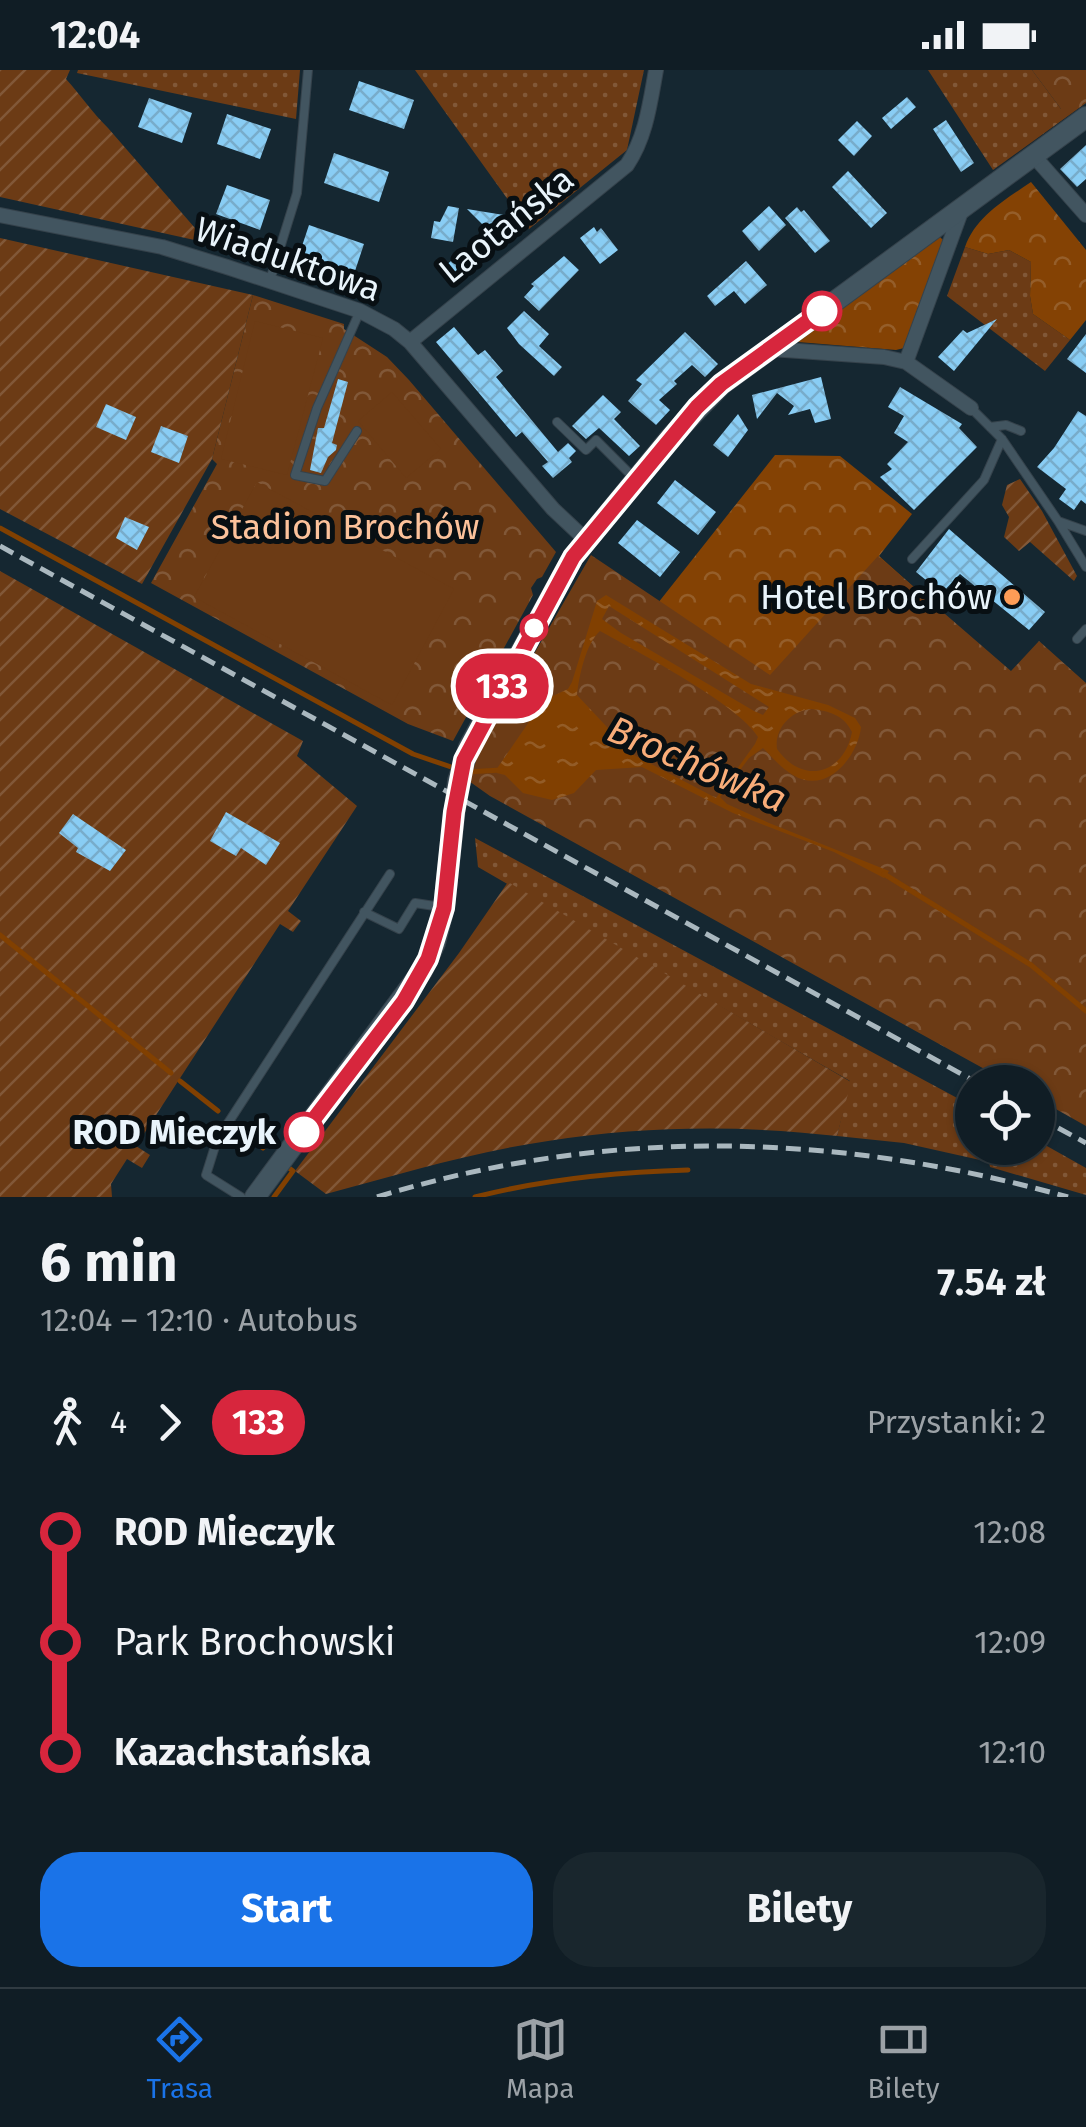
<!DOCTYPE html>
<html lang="pl">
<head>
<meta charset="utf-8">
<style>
	:root { --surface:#101d25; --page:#19262d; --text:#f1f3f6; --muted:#9ca2a7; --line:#303b42; --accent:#1a73e8 }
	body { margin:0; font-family:"Fira Sans",sans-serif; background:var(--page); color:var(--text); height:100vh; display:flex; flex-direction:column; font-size:38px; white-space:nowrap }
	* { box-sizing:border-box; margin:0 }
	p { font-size:32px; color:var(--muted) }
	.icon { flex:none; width:55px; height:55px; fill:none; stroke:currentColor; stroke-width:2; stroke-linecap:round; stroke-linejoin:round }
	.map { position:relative; height:1127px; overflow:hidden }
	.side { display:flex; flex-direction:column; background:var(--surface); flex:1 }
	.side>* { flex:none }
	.badge { padding:0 20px; border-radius:32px; font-size:35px; line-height:65px }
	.buttons { position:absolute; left:955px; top:995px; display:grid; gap:20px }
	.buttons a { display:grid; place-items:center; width:100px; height:100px; border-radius:50%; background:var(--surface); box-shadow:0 2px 8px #0004,0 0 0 2px var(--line); font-size:50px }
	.map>.badge { position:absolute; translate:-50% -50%; box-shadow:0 0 0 5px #fff }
	.legs { display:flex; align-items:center; gap:15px; height:110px; padding:0 40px; font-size:32px }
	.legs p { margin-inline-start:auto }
	.head { display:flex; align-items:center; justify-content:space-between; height:170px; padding:0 40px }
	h1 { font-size:55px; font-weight:700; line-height:75px }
	.primary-button { display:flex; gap:20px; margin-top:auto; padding:20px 40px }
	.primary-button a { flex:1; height:115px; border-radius:40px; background:var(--accent); color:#fff; font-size:40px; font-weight:700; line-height:115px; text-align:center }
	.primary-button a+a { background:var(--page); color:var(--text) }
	ul { padding:0 40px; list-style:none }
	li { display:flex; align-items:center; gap:35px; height:110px; font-size:38px }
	li i { display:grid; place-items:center; width:15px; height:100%; margin:0 12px; background:currentColor }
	li i::after { content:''; width:25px; height:25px; margin:-12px; border:8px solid; border-radius:50%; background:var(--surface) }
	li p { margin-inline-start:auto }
	li:first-child i { background:linear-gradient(#0000 50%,currentColor 0) }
	li:last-child i { background:linear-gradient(currentColor 50%,#0000 0) }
	.status { display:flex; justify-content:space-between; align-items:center; height:70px; padding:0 50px; background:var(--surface); direction:ltr }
	.status svg { height:28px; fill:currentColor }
	.tab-bar { display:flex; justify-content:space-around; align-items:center; height:140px; border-top:2px solid var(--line); background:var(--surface); font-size:28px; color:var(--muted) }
	.tab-bar a { display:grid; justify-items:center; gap:5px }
	.tab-bar .active { color:var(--accent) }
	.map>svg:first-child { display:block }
	.grass { fill:url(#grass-dots) }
	.forest { fill:url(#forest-crowns) }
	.park { fill:url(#park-crowns) }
	.garden { fill:url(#garden-furrows) }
	.pitch { fill:#6c3b15 }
	.water { fill:url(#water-ripples); fill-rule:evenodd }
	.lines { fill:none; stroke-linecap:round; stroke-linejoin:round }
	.stream { stroke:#814001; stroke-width:5 }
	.building { fill:url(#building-cross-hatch) }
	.lane-casing { stroke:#35424b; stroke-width:10 }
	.street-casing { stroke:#35424b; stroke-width:16 }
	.secondary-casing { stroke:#35424b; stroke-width:22 }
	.lane { stroke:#425560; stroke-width:8 }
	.street { stroke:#425560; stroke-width:14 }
	.secondary { stroke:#425560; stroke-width:20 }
	.rail { stroke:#aab8bf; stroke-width:5; stroke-dasharray:15 8; stroke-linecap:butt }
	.line-1-casing { stroke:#fff; stroke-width:22 }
	.line-1 { stroke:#d7263d; stroke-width:15 }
	.stop-1-dot { fill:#fff; stroke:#d7263d; stroke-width:5 }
	.poi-dot { fill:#fd9c56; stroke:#080f13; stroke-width:4 }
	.labels { text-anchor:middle; stroke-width:10; stroke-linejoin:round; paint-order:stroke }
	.street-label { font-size:35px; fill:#e9f4fb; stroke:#080f13 }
	.park-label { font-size:35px; fill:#fcc29b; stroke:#080f13 }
	.poi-label { font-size:35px; fill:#e9f4fb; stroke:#080f13; text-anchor:end }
	.stop-label { font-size:35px; font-weight:bold; fill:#e9f4fb; stroke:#080f13; text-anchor:end }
	.water-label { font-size:38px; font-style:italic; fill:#f9ad79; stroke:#080f13 }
</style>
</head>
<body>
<div class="status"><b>12:04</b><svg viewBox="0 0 49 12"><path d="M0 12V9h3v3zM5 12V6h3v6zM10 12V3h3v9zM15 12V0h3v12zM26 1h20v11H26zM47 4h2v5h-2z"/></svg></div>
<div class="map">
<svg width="1086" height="1127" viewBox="0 0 1086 1127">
	<defs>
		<pattern id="grass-dots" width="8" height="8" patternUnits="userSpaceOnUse" patternTransform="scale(2.5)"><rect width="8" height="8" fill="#6c3b15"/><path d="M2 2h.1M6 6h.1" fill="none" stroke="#815838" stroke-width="1.8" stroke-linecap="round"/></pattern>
		<pattern id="forest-crowns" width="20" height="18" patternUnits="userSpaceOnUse" patternTransform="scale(2.5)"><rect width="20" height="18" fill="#844204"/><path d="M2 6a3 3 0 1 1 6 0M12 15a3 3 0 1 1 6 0" fill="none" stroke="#955e2a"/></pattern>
		<pattern id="park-crowns" width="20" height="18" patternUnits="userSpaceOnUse" patternTransform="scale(2.5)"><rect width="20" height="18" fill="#6c3b15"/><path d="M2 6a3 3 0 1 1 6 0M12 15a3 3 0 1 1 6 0" fill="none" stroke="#815838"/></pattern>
		<pattern id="garden-furrows" width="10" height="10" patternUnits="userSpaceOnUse" patternTransform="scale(2.5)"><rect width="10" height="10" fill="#6c3b15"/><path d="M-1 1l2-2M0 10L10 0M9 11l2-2" fill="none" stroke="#815838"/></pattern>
		<pattern id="water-ripples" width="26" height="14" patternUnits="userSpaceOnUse" patternTransform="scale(2.5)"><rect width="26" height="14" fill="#814001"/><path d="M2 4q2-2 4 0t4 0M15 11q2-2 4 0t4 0" fill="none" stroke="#935c27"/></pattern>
		<pattern id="building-cross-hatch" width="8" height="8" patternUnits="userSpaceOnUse" patternTransform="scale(2.5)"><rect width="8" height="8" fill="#89cdf4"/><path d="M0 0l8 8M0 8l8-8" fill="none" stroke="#78acca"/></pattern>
	</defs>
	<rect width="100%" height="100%" fill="#152731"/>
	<path class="grass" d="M 78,0 L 300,0 L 296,49 L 77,3 Z
		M 415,0 L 644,0 L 627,80 L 529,159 Z
		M 928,0 L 1032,0 L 1061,39 L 1061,51 L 993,100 Z
		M 965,177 L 988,184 L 1009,180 L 1031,192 L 1030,226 L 1033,244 L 1070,270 L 1045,301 L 947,226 Z
		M 475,768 L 972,1036 L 972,1078 L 1038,1078 L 1038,1071 L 1086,1098 L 1086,1125 L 990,1097 L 989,1092 L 904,1073 L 837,1066 L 850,1011 L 478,797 Z"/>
	<path class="forest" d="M 1031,112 L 1086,180 L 1086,250 L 1070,270 L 1033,244 L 1030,226 L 1031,192 L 1009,180 L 988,184 L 965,177 C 976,146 1005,130 1031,112 Z
		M 938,165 L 944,171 L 904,278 L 896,280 L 798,272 L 798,269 Z
		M 775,385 L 840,386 L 912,444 L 879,486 L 916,519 L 770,606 L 658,533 Z"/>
	<path class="park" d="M 1032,0 L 1086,0 L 1086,33 L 1061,51 L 1061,39 Z
		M 253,225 L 344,254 L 344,259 L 387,287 L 409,310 L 556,482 L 542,507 L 537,509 L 531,518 L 533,525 L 453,671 L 408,654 L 151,513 L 217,394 L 212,389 Z
		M 591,485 L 770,605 L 878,486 L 1011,601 L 1039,571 L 1086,613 L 1086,1056 L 1038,1029 L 1038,1012 L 1008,1012 L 490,726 L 466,709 L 469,697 Z"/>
	<path class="garden" d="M 0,0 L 70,0 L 66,9 C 82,27 92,42 108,58 L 208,173 L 0,127 Z
		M 0,168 L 253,225 L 212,389 L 142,514 L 0,439 Z
		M 1020,409 L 1042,441 L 1077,506 L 1074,511 L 1030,472 L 1019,481 L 1004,467 L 1009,447 L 1002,435 L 1007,415 Z
		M 0,501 L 303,671 L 297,686 L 357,736 L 288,841 L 301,851 L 293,862 L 280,854 L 136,1076 L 150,1085 L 142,1098 L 127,1089 L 111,1114 L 112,1127 L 0,1127 Z
		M 508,812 L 851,1012 L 837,1066 C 742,1055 643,1056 548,1071 C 473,1082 400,1104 326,1124 L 295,1101 L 459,883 Z"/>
	<path class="pitch" d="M 255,251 L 323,268 L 287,405 L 221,389 Z
		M 392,322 L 441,379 L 406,408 L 358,351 Z
		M 257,412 L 454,519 L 392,635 L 194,527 Z"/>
	<path class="water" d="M 606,525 L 751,614 L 828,635 L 855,648 L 861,657 C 858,686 827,726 793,705 C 782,699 772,687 763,678 L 749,688 L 720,727 L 727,734 L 769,753 L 889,801 L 884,808 L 834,782 L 733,743 L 642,697 L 596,700 L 574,723 L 552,730 L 523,723 L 505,705 L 497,703 L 496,700 L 544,630 L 568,619 L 572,612 L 597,531 ZM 609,536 L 769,637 L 763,645 L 754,641 L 621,563 L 602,549 ZM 600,561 C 638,582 738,634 758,667 L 755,674 L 716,728 L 634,685 L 633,679 L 621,672 L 577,625 C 579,606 586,573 600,561 ZM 812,639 C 829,641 844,645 852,662 C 844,704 803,716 777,679 C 774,658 792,640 812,639 Z"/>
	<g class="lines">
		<path class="stream" d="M 0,458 L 413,684 L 457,699
			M 467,702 L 501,700
			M 884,804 L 1031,895 L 1086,941
			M 0,865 L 171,1003
			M 180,1011 L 218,1041
			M 242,1062 L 263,1078
			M 274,1127 L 293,1101 L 289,1098
			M 475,1127 C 545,1109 616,1102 688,1100"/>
	</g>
	<path class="building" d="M 359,11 L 414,30 L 404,59 L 349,40 Z
		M 907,27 L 916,37 L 891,59 L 882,48 Z
		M 149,28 L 192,43 L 182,73 L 138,57 Z
		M 227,44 L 271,59 L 260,89 L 217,74 Z
		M 946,50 L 974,93 L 961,102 L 933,59 Z
		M 857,51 L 872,66 L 854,86 L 838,70 Z
		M 1086,75 L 1086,109 L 1077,117 L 1060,99 Z
		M 334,83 L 389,102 L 379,132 L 324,113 Z
		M 848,101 L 887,143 L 871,158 L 832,117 Z
		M 227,115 L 270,130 L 260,160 L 216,144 Z
		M 448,136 L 459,138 L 453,172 L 431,168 L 434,151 L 440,152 Z
		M 769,136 L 786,155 L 759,181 L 742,161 Z
		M 797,137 L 801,142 L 804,140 L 830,171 L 815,183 L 785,148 Z
		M 467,139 L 510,146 L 492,164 Z
		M 309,155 L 364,174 L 354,204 L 299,185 Z
		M 594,157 L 597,162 L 601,158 L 618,180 L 600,194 L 580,168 Z
		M 465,179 L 478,195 L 457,212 L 444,197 Z
		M 564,186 L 579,200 L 539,241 L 524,227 L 534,216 L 531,214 Z
		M 746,191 L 767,215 L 745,234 L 734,221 L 715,236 L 707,226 Z
		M 524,241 L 549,264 L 539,276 L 562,297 L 554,306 L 519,274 L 507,258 Z
		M 997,249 L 954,301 L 938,287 L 963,260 L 967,263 Z
		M 454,257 L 478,285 L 485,280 L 503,301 L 496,307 L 558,382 L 568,373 L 576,381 L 569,388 L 572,392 L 553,408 L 542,396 L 548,392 L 522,362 L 516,367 L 436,272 Z
		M 685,262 L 718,294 L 705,307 L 692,295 L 674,311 L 677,314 L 659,330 L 670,340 L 656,355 L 628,331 L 642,314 L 636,310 Z
		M 1086,264 L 1086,303 L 1067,289 Z
		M 821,307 L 831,349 L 815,353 L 810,339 L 788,345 L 794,336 L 777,323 L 757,349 L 752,325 Z
		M 338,309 L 348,312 L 332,373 L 337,375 L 336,380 L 328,387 L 321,403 L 310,400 L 318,358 L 324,358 Z
		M 900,317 L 962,354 L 959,358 L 977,377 L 914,440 L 880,407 L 892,399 L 887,394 L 908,372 L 894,363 L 904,346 L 888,337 Z
		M 603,325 L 621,342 L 614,349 L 640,376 L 629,386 L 599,358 L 586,369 L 572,356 Z
		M 106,334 L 136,347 L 126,370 L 96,357 Z
		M 1078,341 L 1086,346 L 1086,434 L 1081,430 L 1074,440 L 1059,429 L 1066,419 L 1037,397 L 1054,378 Z
		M 738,344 L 748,360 L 728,387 L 713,375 Z
		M 161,356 L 188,366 L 179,393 L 151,382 Z
		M 675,410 L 716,442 L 698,465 L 657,433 Z
		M 125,447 L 149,457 L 137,480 L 116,468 Z
		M 637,450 L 680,482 L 660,507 L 618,473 Z
		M 949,459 L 1045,542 L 1029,560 L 960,504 L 942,523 L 916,502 Z
		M 226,742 L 280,773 L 266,795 L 241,778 L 236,786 L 210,771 Z
		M 73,744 L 126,780 L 110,801 L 76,782 L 78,778 L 59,763 Z"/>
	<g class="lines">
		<g class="lane-casing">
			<path id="lane" d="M 270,210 L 297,123 L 308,0
				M 971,338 L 1002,369 L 1058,451 L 1086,461
				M 557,352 L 586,380 L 596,370 L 636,410
				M 990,357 L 1006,355 L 1021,361
				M 357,361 L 325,411 L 295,405 L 317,338 L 360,241
				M 1058,451 L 1086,497
				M 912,489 L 984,410 L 1002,369
				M 1077,569 L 1086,559
				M 364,842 L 399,859 L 415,833 L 441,837
				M 241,1127 L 206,1105 L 217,1070 L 390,804"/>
		</g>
		<g class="street-casing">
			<path id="street" d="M 1033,85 L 1086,145
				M 0,145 L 162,177 L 227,197 L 360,241 L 394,259 L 410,272 L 553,439 L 586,470
				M 410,272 L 627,95 C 646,67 650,33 656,0
				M 771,279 L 884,287 L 906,292 L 962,139
				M 906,292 L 971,338"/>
		</g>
		<g class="secondary-casing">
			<path id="secondary" d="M 255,1127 L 422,901 L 435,873 L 444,837 L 458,711 L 469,677 L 573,487 L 670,368 L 721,315 L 1086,47"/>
		</g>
		<use href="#lane" class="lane"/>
		<use href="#street" class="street"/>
		<use href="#secondary" class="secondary"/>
		<path class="rail" d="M 0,476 L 976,1012
			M 1038,1047 L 1086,1073
			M 377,1127 C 608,1056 836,1062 1068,1127"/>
	</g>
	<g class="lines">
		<g class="line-1-casing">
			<path id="line-1" d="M 304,1062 L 404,931 L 428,889 L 444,838 L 454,742 L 464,690 L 573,487 L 697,337 L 721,314 L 822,241"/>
		</g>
		<use href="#line-1" class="line-1"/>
	</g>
	<g class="stop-1-dot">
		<circle cx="822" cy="241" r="18"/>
		<circle cx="534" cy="558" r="12"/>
		<circle cx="304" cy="1062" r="18"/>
	</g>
	<circle class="poi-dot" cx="1012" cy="527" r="10"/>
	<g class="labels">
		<g class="street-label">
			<text transform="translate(506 155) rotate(-39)" y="12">Laotańska</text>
			<text transform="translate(288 189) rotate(19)" y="12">Wiaduktowa</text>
		</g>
		<g class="park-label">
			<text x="345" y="469">Stadion Brochów</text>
		</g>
		<g class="poi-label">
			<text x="992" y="539">Hotel Brochów</text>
		</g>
		<g class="stop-label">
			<text x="276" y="1074">ROD Mieczyk</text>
		</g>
		<g class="water-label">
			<text transform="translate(697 694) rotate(23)" y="13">Brochówka</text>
		</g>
	</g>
</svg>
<div class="buttons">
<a><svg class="icon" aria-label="locate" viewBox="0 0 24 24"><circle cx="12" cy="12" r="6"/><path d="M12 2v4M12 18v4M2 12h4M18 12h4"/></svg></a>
</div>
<b class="badge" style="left:502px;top:616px;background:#d7263d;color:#fff">133</b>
</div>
<section class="side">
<div class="head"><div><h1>6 min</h1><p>12:04 – 12:10 · Autobus</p></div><b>7.54 zł</b></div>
<div class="legs"><svg class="icon" aria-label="walk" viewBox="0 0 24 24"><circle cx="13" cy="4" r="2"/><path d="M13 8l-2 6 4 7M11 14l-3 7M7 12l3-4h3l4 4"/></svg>4<svg class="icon" aria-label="forward" viewBox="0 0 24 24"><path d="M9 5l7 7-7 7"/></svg><b class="badge" style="background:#d7263d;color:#fff">133</b><p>Przystanki: 2</p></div>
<ul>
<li><i style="color:#d7263d"></i><b>ROD Mieczyk</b><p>12:08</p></li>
<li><i style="color:#d7263d"></i><span>Park Brochowski</span><p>12:09</p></li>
<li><i style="color:#d7263d"></i><b>Kazachstańska</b><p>12:10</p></li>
</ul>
<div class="primary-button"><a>Start</a><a>Bilety</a></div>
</section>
<nav class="tab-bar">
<a class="active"><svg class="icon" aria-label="directions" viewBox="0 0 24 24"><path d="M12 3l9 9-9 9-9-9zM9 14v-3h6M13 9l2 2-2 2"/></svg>Trasa</a>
<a><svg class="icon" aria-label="map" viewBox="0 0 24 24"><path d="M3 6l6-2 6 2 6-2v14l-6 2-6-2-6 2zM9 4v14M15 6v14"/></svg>Mapa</a>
<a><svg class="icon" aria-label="tickets" viewBox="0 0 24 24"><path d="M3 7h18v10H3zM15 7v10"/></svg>Bilety</a>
</nav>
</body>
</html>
